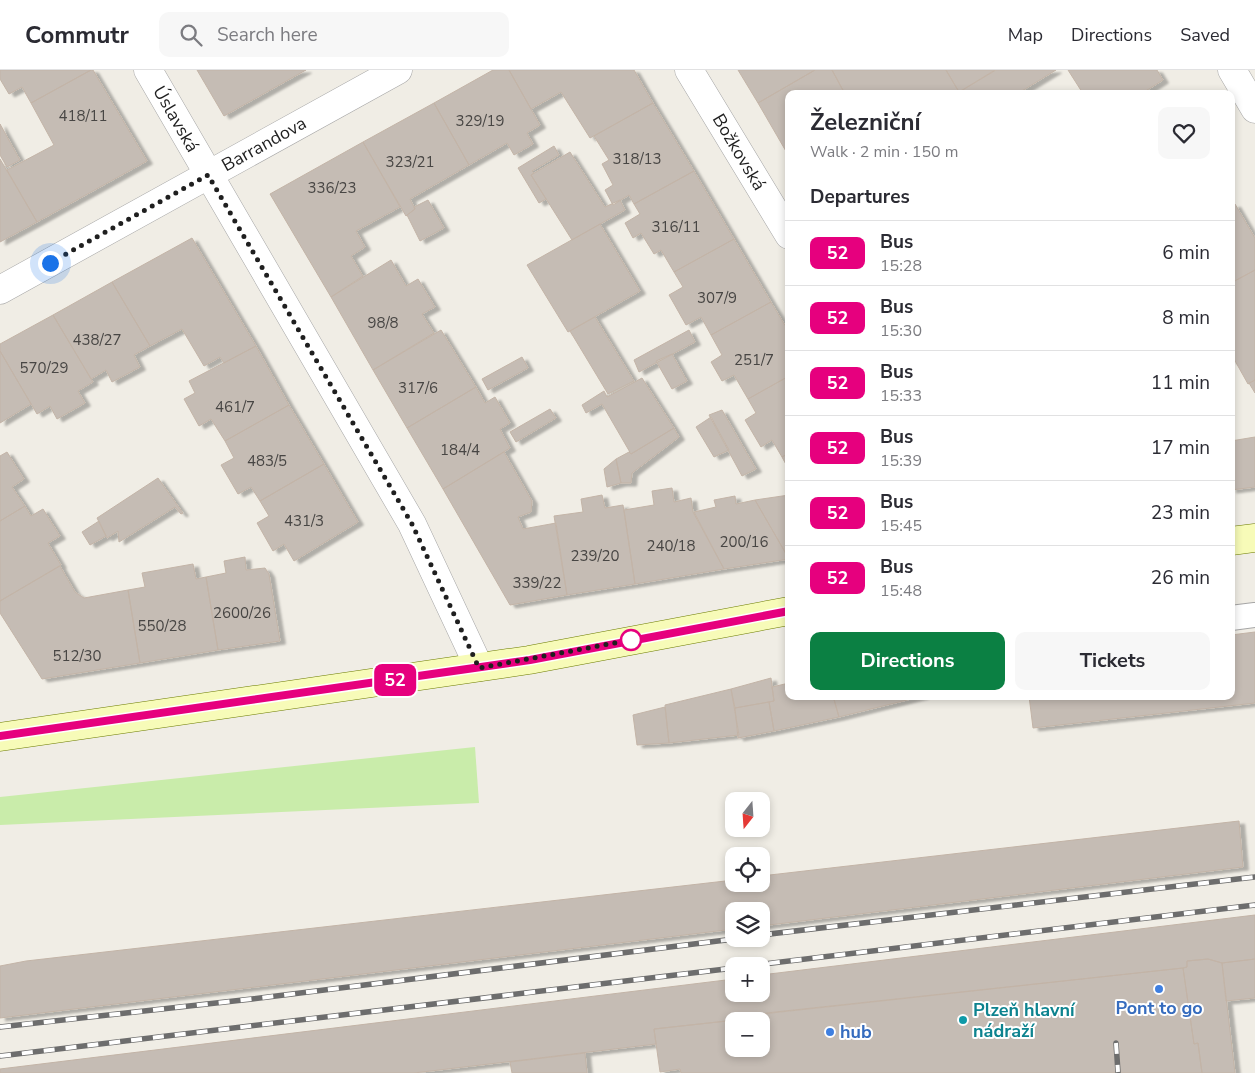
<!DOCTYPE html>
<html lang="en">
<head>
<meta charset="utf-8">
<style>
	:root { --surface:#fff; --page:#f7f7f7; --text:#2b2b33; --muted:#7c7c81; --line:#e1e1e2; --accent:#0b8043 }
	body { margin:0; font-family:"Nunito Sans",sans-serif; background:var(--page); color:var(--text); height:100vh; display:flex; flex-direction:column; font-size:19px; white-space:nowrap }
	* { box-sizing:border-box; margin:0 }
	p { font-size:16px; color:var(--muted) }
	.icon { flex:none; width:28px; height:28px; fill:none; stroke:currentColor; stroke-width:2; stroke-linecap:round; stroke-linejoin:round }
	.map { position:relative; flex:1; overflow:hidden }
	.side { position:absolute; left:785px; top:20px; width:450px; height:610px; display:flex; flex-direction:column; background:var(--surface); border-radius:10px; box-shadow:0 2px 8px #0003 }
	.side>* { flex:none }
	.badge { padding:0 10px; border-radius:8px; font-size:18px; line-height:32px }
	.needle { width:32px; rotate:197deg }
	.tools { position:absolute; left:725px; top:722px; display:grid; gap:10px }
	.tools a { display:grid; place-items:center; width:45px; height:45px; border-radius:10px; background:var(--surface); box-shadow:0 2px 8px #0003; font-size:25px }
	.you { position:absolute; width:25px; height:25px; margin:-12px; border:4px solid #fff; border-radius:50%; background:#1a73e8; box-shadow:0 0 0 8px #1a73e833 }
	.map>.badge { position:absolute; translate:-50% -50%; box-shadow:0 0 0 2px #fff }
	h2 { padding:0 25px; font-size:19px; line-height:45px }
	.round { display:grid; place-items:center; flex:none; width:52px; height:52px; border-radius:10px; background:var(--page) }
	.head { display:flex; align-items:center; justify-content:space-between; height:85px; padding:0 25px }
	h1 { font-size:24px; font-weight:700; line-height:38px }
	.action { display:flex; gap:10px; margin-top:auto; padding:10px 25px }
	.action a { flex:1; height:58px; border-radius:10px; background:var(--accent); color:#fff; font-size:20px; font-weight:700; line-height:58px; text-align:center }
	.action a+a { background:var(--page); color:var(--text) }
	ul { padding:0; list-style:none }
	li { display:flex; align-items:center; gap:15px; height:65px; padding:0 25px; border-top:1px solid var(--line) }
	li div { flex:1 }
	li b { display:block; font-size:19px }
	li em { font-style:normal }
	li .badge { min-width:55px; font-weight:700; text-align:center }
	header { display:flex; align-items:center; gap:30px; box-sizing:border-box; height:70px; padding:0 25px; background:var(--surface); border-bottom:1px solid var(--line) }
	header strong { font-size:24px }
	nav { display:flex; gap:28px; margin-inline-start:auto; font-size:18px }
	.search { width:350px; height:45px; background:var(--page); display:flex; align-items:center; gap:12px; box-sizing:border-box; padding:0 18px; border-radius:10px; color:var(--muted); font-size:19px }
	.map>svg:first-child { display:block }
	.grass { fill:#c9ecaa }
	.building { fill:#c5bcb4; stroke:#c3b4a7; fill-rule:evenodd; filter:url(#shadow) }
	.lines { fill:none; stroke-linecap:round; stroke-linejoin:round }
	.service-casing { stroke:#a6a6a6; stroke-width:26 }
	.minor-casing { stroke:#a6a6a6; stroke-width:29 }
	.tertiary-casing { stroke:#a6a6a6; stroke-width:29 }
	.secondary-casing { stroke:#6c7b02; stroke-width:29 }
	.service { stroke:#fff; stroke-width:24 }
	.minor { stroke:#fff; stroke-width:28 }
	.tertiary { stroke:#fff; stroke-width:28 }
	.secondary { stroke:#f7fbb8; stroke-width:28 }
	.rail-casing { stroke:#6d6d6d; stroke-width:5.5 }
	.rail { stroke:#fff; stroke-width:4; stroke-dasharray:11; stroke-linecap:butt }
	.line-casing { stroke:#fff; stroke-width:11 }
	.line { stroke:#e6007e; stroke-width:8 }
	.walk { stroke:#1f1f1f; stroke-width:5; stroke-dasharray:0 9 }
	.stop-dot { fill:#fff; stroke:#e6007e; stroke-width:2.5 }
	.shop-dot { fill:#3f7fe0; stroke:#fff; stroke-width:2 }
	.culture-dot { fill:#0f9aa8; stroke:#fff; stroke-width:2 }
	.labels { text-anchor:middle; stroke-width:4; stroke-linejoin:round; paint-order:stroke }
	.number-label { font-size:15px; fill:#484644 }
	.street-label { font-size:18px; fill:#1f1f1f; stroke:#fff }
	.shop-label { font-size:18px; font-weight:bold; fill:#366cbe; stroke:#fff }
	.culture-label { font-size:18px; font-weight:bold; fill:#0d838f; stroke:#fff; text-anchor:start }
</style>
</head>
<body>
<header>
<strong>Commutr</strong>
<div class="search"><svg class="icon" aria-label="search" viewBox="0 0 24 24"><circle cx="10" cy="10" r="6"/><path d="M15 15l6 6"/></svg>Search here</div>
<nav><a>Map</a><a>Directions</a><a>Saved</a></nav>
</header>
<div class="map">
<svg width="1255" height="1003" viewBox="0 0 1255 1003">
	<defs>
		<filter id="shadow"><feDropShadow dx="5.5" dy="3" stdDeviation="1" flood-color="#0004"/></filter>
	</defs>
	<rect width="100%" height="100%" fill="#f0ede5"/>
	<path class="grass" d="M 475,677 L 479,733 L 0,755 L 0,727 Z"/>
	<path class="building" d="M 0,0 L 91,0 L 31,33 L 22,17 L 9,24 L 0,9 Z
		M 91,0 L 93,0 L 147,91 L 37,152 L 7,100 L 54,75 L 31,33 Z
		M 197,0 L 306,0 L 224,46 Z
		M 493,0 L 509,0 L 540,55 L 527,63 L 533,74 L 514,85 L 507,73 L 469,95 L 434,33 Z
		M 509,0 L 634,0 L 653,33 L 590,68 L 561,22 L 531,39 Z
		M 738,0 L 815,0 L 758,33 Z
		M 815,0 L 832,0 L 845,24 L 789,24 L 787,83 L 758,33 Z
		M 832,0 L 946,0 L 959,22 L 845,24 Z
		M 946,0 L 995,0 L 959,22 Z
		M 996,0 L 1056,0 L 1017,24 L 956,24 Z
		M 1068,0 L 1157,0 L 1163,10 L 1141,24 L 1078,24 L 1082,22 Z
		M 434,33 L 469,95 L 410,129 L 415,139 L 406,146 L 363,72 Z
		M 653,33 L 694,101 L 634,134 L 629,125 L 613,135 L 605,120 L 613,115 L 602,94 L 609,90 L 594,66 Z
		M 0,54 L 20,90 L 7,97 L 0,85 Z
		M 363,72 L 400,137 L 356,161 L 365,177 L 351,186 L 363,206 L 331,227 L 270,124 Z
		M 554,76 L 559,85 L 532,101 L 534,103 L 531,105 L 546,129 L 539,133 L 518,98 Z
		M 570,82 L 605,137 L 620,130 L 625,140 L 572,170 L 531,105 Z
		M 0,89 L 37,152 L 0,172 Z
		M 694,101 L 734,169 L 674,202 L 661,180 L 654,184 L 641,163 L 633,168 L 625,153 L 640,144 L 634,134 Z
		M 428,130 L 444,158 L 420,171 L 407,145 L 415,139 L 414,137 Z
		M 1235,134 L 1255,168 L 1255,200 L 1231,213 L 1231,136 Z
		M 600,154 L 640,221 L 568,262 L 527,195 Z
		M 192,168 L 256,276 L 224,293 L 220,287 L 204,296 L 182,259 L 150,276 L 112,212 Z
		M 734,169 L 771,232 L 711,265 L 701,247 L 686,255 L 669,225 L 683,217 L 674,202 Z
		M 391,190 L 406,216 L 418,209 L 435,237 L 422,244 L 434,263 L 373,300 L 331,227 Z
		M 1255,200 L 1255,310 L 1248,314 L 1234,289 L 1231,291 L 1231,213 Z
		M 112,212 L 150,276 L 134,285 L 140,297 L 112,312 L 106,300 L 91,309 L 53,245 Z
		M 771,232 L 789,262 L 789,306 L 748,329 L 734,305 L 722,311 L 711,292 L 722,285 L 711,265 Z
		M 53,245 L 93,312 L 78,321 L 85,333 L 57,349 L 50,336 L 37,344 L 0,281 L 0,274 Z
		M 595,247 L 634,311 L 608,324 L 570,261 Z
		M 441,260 L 476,317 L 407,358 L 373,300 Z
		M 689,260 L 695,272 L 639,302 L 634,290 Z
		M 256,276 L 289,335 L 225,371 L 211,349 L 199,356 L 184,329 L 195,323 L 189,311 Z
		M 0,281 L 31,334 L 0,353 Z
		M 672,284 L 687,311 L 672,319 L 656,291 Z
		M 522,287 L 528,298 L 488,320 L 482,309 Z
		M 789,306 L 789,383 L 782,387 L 772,370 L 761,377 L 745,350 L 756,343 L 748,329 Z
		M 642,308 L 674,358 L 631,384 L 602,334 L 586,343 L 582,335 L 604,321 L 607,327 Z
		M 1255,310 L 1255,323 L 1249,313 Z
		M 476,317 L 485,333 L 495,327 L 510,353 L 500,359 L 510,378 L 443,419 L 407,358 Z
		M 289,335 L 324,394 L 260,431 L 251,417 L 238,424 L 221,395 L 234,388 L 225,371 Z
		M 550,339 L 556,348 L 516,372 L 510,362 Z
		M 722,340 L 756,399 L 742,406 L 709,345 Z
		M 711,347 L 729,380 L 714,387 L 696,357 Z
		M 674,358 L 679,367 L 632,403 L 631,413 L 621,413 L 616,389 L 629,382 L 631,384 Z
		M 1255,367 L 1255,417 L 1231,420 L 1231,371 Z
		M 7,382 L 24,409 L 12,417 L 25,436 L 0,451 L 0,386 Z
		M 504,382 L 532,431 L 531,442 L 518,447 L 523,459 L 556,453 L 567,525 L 510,535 L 443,419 Z
		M 789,383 L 789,400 L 782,387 Z
		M 616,389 L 621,413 L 607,417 L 604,399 Z
		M 324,394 L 358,452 L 294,491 L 284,474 L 273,481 L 257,453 L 269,446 L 260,431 Z
		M 158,408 L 183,443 L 181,444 L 175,437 L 119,472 L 118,461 L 107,468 L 97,448 Z
		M 672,418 L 674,432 L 691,428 L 693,442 L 724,499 L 635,514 L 624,440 L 654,435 L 652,421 Z
		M 602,425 L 605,438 L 623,435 L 635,514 L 567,525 L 554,446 L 583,442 L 581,429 Z
		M 789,425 L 789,489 L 755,430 Z
		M 735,426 L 736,434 L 755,430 L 789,489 L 724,499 L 694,442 L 716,437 L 714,430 Z
		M 25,436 L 31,446 L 43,439 L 60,466 L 48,473 L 61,495 L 0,531 L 0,451 Z
		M 99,451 L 106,466 L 90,475 L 82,462 Z
		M 245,487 L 246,500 L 265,498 L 269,504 L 280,571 L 218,580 L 206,507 L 226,503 L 224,491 Z
		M 193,494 L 196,509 L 206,507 L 218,580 L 140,593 L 128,520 L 145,517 L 142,503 Z
		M 60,496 L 75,522 L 84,528 L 128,520 L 140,593 L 42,609 L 0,543 L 0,531 Z
		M 1255,562 L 1255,633 L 1033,658 L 1029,626 L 1231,626 L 1231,565 Z
		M 771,608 L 774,631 L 735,638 L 731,619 Z
		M 789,613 L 789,626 L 833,626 L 839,647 L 774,661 L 769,632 L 774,631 L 772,617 Z
		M 731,619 L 739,665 L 669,673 L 665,635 Z
		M 833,626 L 923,626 L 839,647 Z
		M 769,632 L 774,661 L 738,668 L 735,638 Z
		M 665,637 L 669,673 L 637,675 L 633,645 Z
		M 1239,751 L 1243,797 L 761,856 L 761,841 L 734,841 L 734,859 L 0,948 L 0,896 L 26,891 L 734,810 L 734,814 L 761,814 L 761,806 Z
		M 1255,845 L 1255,889 L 1222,893 L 1208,889 L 1187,891 L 1187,897 L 1183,898 L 744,946 L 745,949 L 654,959 L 656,974 L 414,1003 L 0,1003 L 0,999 L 734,909 L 734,924 L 761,924 L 761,905 Z
		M 1208,889 L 1222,893 L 1235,1003 L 1202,1003 L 1198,973 L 1194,974 L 1183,898 L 1187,897 L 1187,891 Z
		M 1255,889 L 1255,928 L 1226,931 L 1222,893 Z
		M 1183,898 L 1194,974 L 1198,973 L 1202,1003 L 681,1003 L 680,999 L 660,1002 L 654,959 L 745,949 L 744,946 L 775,942 ZM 734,951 L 761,951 L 761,979 L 734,979 Z
		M 585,983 L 587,1003 L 512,1003 L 510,992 Z"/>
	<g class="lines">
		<g class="service-casing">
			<path id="service" d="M 1231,548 L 1255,545"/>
		</g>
		<g class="minor-casing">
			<path id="minor" d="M 148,0 L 412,454 L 479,597
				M 689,0 L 789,165
				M 0,220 L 398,0"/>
		</g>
		<g class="tertiary-casing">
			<path id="tertiary" d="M 1232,0 L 1255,39"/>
		</g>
		<g class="secondary-casing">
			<path id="secondary" d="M 1231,471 L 1255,468
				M 0,667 L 529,590 L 789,541"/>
		</g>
		<use href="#service" class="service"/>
		<use href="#minor" class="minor"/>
		<use href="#tertiary" class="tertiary"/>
		<use href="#secondary" class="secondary"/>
		<g class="rail-casing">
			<path id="rail" d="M 761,865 L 1255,807
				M 747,896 L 1255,835
				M 0,957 L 252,929 L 734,869
				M 1116,973 L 1118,1002
				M 0,986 L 734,898"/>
		</g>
		<use href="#rail" class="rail"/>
	</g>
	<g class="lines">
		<g class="line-casing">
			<path id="line" d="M 0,666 L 530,590 L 789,541"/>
		</g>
		<use href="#line" class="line"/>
		<path class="walk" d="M 50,193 L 208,105 L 412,454 L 479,598 L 631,570"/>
	</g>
	<circle class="stop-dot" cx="631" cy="570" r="10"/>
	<g class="shop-dot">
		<circle cx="1159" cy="919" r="5"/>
		<circle cx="830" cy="962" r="5"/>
	</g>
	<circle class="culture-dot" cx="963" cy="950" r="5"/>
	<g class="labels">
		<g class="number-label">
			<text x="83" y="51">418/11</text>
			<text x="480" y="56">329/19</text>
			<text x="637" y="94">318/13</text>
			<text x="410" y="97">323/21</text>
			<text x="332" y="123">336/23</text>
			<text x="676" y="162">316/11</text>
			<text x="717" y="233">307/9</text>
			<text x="383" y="258">98/8</text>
			<text x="97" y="275">438/27</text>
			<text x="754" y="295">251/7</text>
			<text x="44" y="303">570/29</text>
			<text x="418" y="323">317/6</text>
			<text x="235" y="342">461/7</text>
			<text x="460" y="385">184/4</text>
			<text x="267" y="396">483/5</text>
			<text x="304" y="456">431/3</text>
			<text x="744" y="477">200/16</text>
			<text x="671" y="481">240/18</text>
			<text x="595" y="491">239/20</text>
			<text x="537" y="518">339/22</text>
			<text x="242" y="548">2600/26</text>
			<text x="162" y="561">550/28</text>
			<text x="77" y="591">512/30</text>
		</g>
		<g class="street-label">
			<text transform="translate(176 49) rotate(60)" y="6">Úslavská</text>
			<text transform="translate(264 74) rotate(-29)" y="6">Barrandova</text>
			<text transform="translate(739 82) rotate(59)" y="6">Božkovská</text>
		</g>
		<g class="shop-label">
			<text x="1159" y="944">Pont to go</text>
			<text x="840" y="968" text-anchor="start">hub</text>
		</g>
		<g class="culture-label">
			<text x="973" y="946">Plzeň hlavní<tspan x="973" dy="21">nádraží</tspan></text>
		</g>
	</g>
</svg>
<div class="tools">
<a><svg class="needle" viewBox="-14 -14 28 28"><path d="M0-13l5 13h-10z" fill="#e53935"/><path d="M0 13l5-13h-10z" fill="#7c7c81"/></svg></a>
<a><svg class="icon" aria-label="locate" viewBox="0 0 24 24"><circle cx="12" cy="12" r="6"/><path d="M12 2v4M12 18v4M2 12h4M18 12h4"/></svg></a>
<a><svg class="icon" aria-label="layers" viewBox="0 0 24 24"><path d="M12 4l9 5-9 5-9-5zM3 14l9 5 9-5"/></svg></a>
<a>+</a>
<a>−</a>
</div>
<div class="you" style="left:50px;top:193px"></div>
<b class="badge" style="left:395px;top:610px;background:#e6007e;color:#fff">52</b>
<section class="side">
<div class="head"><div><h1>Železniční</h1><p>Walk · 2 min · 150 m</p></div><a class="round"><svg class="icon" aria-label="heart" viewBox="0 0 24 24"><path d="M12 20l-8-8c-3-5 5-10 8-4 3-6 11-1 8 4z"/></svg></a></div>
<h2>Departures</h2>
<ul>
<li><span class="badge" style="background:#e6007e;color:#fff">52</span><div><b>Bus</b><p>15:28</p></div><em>6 min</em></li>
<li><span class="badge" style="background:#e6007e;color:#fff">52</span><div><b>Bus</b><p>15:30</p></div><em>8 min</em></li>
<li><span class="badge" style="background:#e6007e;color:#fff">52</span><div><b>Bus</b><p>15:33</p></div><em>11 min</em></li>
<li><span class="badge" style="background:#e6007e;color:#fff">52</span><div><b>Bus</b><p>15:39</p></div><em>17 min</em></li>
<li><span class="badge" style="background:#e6007e;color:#fff">52</span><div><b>Bus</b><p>15:45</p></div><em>23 min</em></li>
<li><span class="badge" style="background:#e6007e;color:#fff">52</span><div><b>Bus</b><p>15:48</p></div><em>26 min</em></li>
</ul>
<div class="action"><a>Directions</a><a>Tickets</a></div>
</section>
</div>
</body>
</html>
